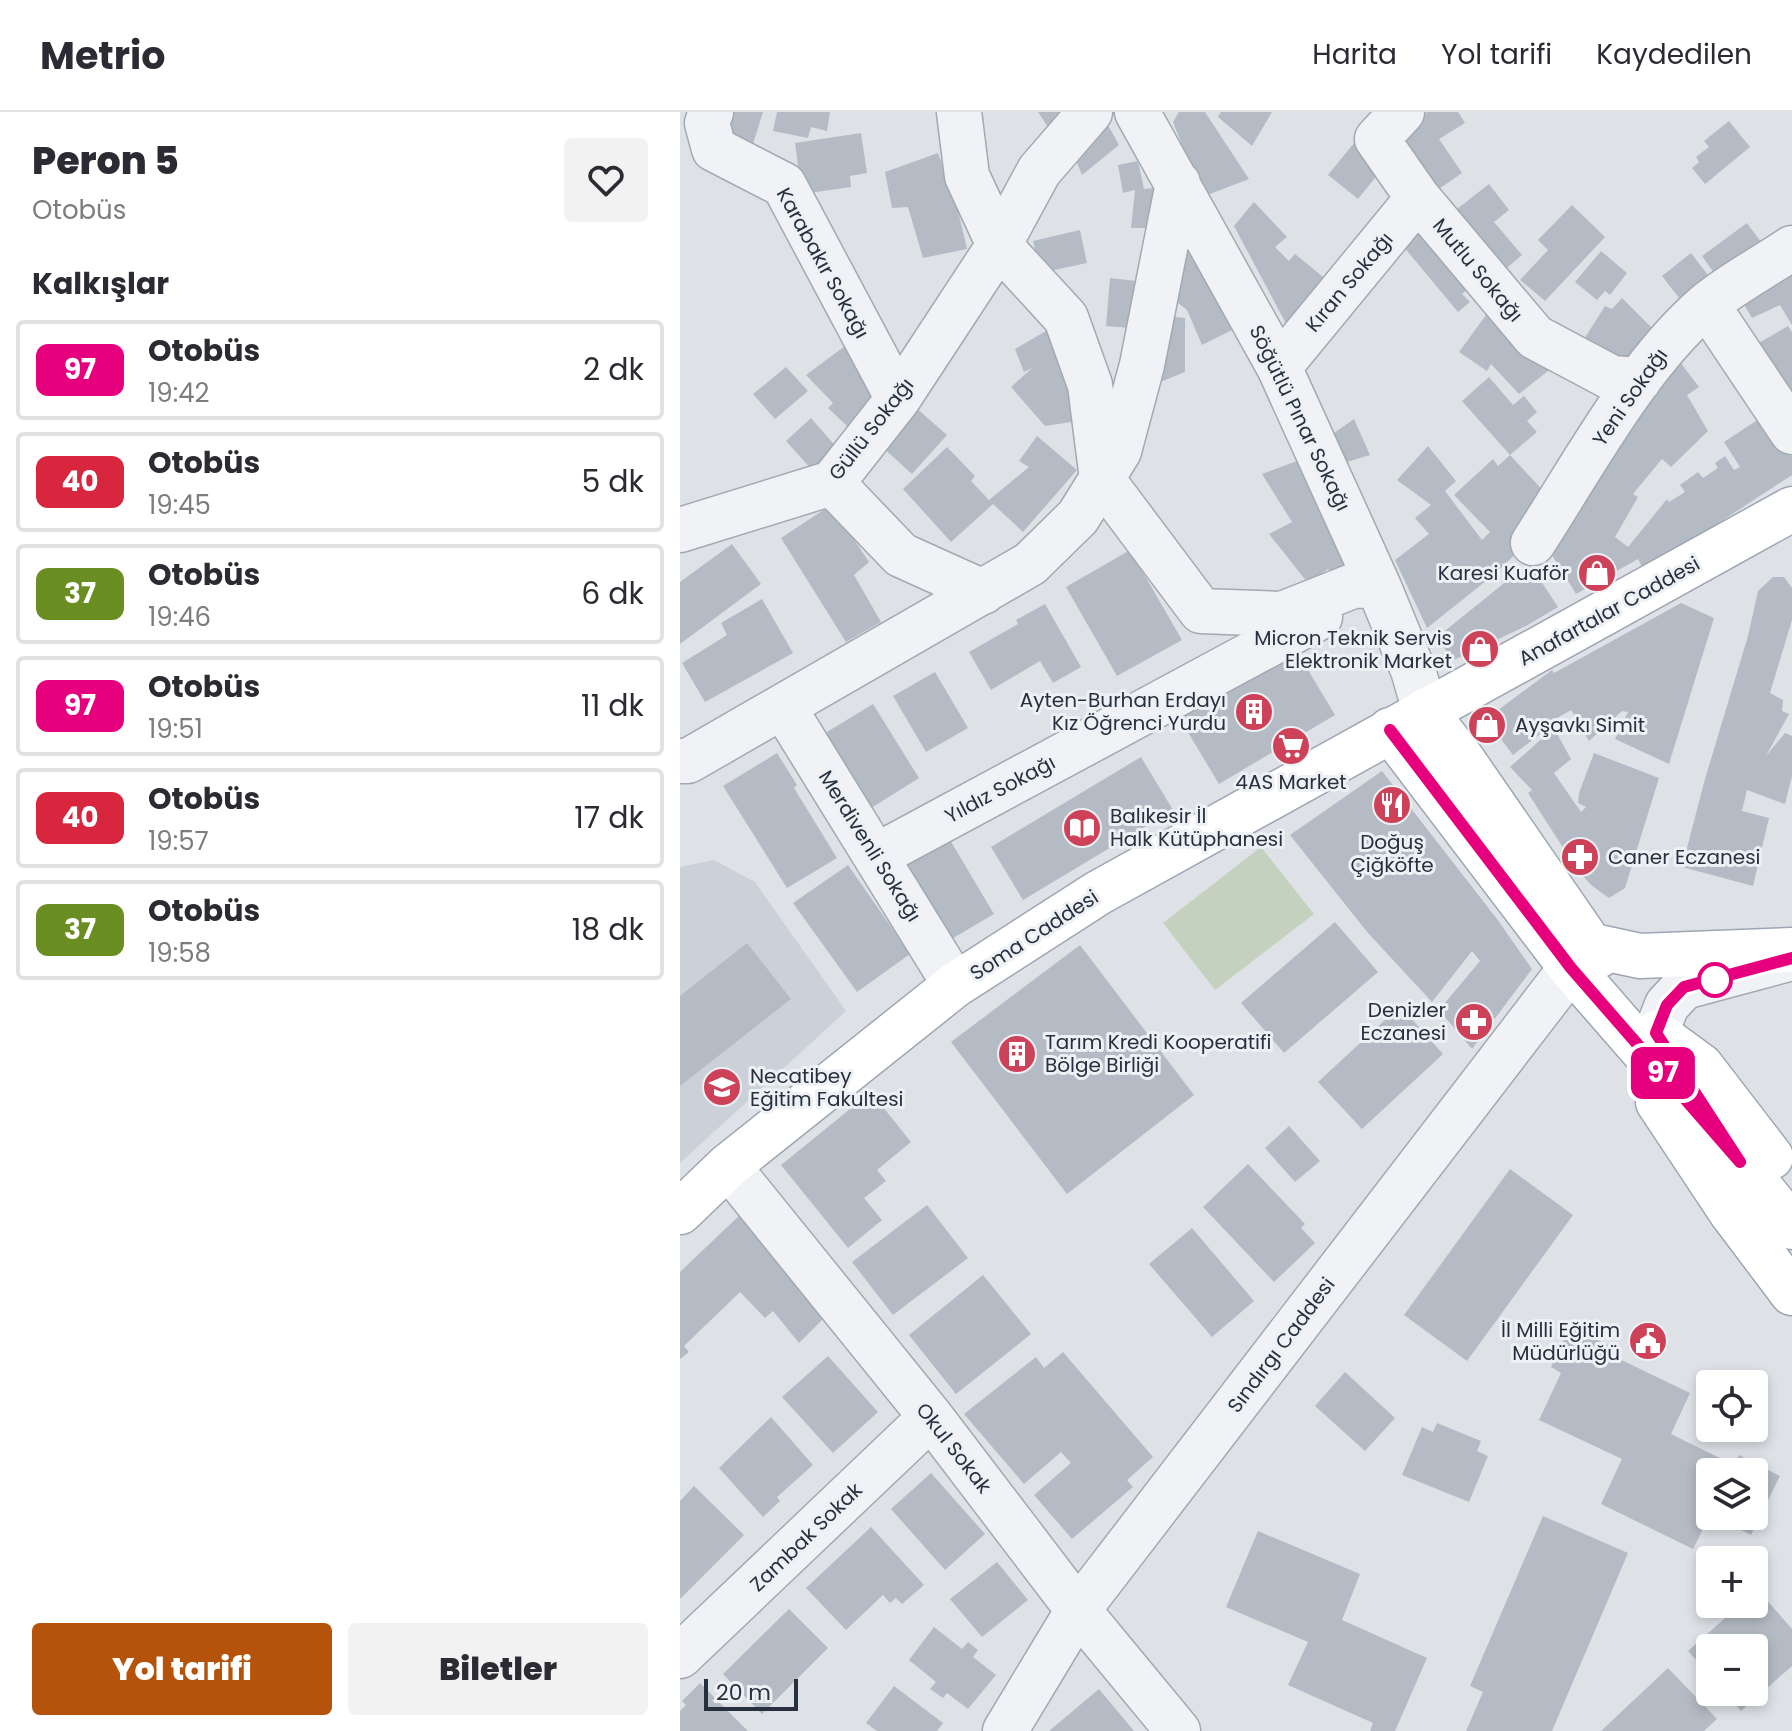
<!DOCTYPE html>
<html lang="tr">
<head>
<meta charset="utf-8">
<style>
	:root { --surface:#fff; --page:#f2f2f3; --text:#2b2b33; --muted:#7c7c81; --line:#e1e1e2; --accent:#b45309 }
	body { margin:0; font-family:Poppins,sans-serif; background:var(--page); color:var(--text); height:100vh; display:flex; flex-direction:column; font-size:30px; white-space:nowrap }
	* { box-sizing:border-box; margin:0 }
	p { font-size:26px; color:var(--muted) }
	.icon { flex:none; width:44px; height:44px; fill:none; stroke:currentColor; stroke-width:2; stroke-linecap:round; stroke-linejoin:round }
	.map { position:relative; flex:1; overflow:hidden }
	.panel { display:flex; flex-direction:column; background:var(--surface); width:680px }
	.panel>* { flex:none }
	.badge { padding:0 16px; border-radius:12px; font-size:28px; line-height:52px }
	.fabs { position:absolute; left:1016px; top:1258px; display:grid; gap:16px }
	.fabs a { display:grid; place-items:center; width:72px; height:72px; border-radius:8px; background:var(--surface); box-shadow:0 4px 12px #0003; font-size:40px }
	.scale { position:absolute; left:24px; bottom:20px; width:94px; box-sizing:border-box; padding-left:8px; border:4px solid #27303e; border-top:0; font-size:22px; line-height:28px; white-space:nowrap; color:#27303e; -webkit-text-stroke:6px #edf1f5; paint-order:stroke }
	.map>.badge { position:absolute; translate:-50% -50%; box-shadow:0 0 0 4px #fff }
	h2 { padding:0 32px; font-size:30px; line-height:72px }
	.round { display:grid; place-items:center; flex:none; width:84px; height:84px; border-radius:8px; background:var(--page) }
	.overview { display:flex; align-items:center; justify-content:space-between; height:136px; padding:0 32px }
	h1 { font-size:38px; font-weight:800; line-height:60px }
	.button { display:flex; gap:16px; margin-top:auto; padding:16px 32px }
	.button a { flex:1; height:92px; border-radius:8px; background:var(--accent); color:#fff; font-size:32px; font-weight:800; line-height:92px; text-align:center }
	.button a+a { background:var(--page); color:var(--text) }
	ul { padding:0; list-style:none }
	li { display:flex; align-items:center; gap:24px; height:100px; margin:0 16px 12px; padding:0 16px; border:4px solid var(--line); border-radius:8px }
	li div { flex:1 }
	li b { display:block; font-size:30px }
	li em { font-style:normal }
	li .badge { min-width:88px; font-weight:700; text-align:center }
	header { display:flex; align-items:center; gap:48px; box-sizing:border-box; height:112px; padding:0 40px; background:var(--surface); border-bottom:2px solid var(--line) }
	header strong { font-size:38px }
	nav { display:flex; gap:44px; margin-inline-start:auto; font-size:28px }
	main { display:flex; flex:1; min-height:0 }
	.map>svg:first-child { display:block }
	.built { fill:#ccd1d9 }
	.green { fill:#c4d1bf }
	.building { fill:#b5bbc4 }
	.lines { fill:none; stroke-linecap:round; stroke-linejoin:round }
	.minor-casing { stroke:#a3a9b1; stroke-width:47 }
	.major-casing { stroke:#9da6b3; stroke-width:47 }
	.minor { stroke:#f0f2f6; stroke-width:44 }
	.major { stroke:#fff; stroke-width:44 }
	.line-casing { stroke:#fff; stroke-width:18 }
	.line { stroke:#e6007e; stroke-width:12 }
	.stop-dot { fill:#fff; stroke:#e6007e; stroke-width:4 }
	.labels { text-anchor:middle; stroke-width:6; stroke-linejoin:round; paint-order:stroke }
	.street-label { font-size:20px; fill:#27303e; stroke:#edf1f5 }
	.poi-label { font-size:20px; fill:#27303e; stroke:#edf1f5; text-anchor:end }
</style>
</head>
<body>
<header>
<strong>Metrio</strong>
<nav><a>Harita</a><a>Yol tarifi</a><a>Kaydedilen</a></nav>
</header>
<main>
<section class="panel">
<div class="overview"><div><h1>Peron 5</h1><p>Otobüs</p></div><a class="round"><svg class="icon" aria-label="heart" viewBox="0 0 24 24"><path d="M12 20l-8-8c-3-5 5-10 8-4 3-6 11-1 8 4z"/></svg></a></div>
<h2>Kalkışlar</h2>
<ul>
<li><span class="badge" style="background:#e6007e;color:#fff">97</span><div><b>Otobüs</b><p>19:42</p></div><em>2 dk</em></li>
<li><span class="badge" style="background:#d7263d;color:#fff">40</span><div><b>Otobüs</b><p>19:45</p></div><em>5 dk</em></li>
<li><span class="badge" style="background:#6b8e23;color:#fff">37</span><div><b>Otobüs</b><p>19:46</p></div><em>6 dk</em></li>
<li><span class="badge" style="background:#e6007e;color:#fff">97</span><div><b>Otobüs</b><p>19:51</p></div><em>11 dk</em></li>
<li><span class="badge" style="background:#d7263d;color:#fff">40</span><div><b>Otobüs</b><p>19:57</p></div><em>17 dk</em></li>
<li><span class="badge" style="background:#6b8e23;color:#fff">37</span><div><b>Otobüs</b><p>19:58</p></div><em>18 dk</em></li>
</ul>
<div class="button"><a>Yol tarifi</a><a>Biletler</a></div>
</section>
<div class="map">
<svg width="1112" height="1619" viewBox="0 0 1112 1619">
	<rect width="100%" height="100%" fill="#dee2e7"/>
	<path class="built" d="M 34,748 L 75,770 L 166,899 L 0,1051 L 0,755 Z"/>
	<path class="green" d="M 581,735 L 634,802 L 535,878 L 483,811 Z"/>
	<path class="building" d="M 50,0 L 83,0 L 73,32 L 43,23 Z
		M 97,0 L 150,0 L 147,19 L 131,15 L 128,26 L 93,19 Z
		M 358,0 L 382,0 L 368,15 Z
		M 499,0 L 525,0 L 569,67 L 522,85 L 493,10 Z
		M 541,0 L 592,0 L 572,34 L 538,5 Z
		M 747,0 L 778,0 L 785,11 L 759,27 L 782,61 L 750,83 L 715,31 Z
		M 1049,9 L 1070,35 L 1025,72 L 1012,56 L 1019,50 L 1016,45 L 1029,35 L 1024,29 Z
		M 428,13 L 439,33 L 402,63 L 394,43 Z
		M 181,21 L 187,61 L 170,64 L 171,75 L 122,82 L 115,31 Z
		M 674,31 L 704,55 L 678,87 L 648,63 Z
		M 258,41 L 277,94 L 287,137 L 243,146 L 228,95 L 212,96 L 205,60 Z
		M 458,49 L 464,77 L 474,76 L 471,116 L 451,116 L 455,78 L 443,81 L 438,53 Z
		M 809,72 L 829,98 L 814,110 L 842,143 L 815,166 L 768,104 Z
		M 574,90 L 607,125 L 595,135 L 609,149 L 615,142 L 653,173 L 611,221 L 554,114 Z
		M 892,93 L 925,125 L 865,189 L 840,168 L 868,138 L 858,128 Z
		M 741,109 L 795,171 L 782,182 L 790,190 L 778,200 L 718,128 Z
		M 1067,111 L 1087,138 L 1041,171 L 1022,144 Z
		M 400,118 L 407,151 L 360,161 L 353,129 Z
		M 514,139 L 556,216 L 522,233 L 507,198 L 497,190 L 501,145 Z
		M 921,139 L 947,161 L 930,183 L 925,179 L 917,188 L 895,170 Z
		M 1011,141 L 1035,172 L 1006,195 L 982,164 Z
		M 1112,152 L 1112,213 L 1100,193 L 1072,206 L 1059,184 Z
		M 430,166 L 466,170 L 462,217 L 426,214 Z
		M 942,186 L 978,222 L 943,257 L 899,235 L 925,194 L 932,197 Z
		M 809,199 L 878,251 L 839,282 L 811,252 L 807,259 L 779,240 Z
		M 480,203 L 505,206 L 505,260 L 473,273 Z
		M 376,213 L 398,309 L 365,314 L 331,275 L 352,256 L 344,260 L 335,237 Z
		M 1108,214 L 1112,220 L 1112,292 L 1077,232 Z
		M 165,234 L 195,285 L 167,314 L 148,296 L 153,291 L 126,263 Z
		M 994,242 L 1019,275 L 1007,283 L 1028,319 L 991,355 L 982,347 L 953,382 L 958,385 L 935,425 L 948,435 L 987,387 L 989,390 L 1005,380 L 1000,373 L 1018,360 L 1023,366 L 1038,356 L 1035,351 L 1045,344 L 1054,358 L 1060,355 L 1044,330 L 1085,303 L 1112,345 L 1112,363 L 1014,427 L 962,455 L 958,447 L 896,482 L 864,430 Z
		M 106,255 L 128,279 L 95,307 L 73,282 Z
		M 809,265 L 833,293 L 844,284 L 857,300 L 847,309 L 857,320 L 830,343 L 869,385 L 843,435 L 811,465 L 747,516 L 715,448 L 749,422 L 735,406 L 751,393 L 717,368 L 748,334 L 776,369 L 765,379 L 802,428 L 810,420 L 774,383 L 813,347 L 818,354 L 830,343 L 782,289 Z
		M 234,294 L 267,323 L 232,362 L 200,333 Z
		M 131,306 L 158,337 L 133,359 L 106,329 Z
		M 674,307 L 690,343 L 667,350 L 654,321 Z
		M 357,324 L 397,358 L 343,420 L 313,392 L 271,430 L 223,377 L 267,335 L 295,364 L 291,369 L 309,388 L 349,355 L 339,349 Z
		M 625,346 L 679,454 L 657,468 L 648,457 L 628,471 L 589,422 L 612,410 L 582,362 Z
		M 151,393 L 189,450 L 174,463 L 201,510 L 166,530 L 101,426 Z
		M 52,432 L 81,472 L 0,532 L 0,470 Z
		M 450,438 L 502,528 L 437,564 L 386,475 Z
		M 849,451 L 878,495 L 846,514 L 774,548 L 756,526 Z
		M 1093,465 L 1104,465 L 1112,476 L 1112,508 L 1090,581 L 1103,588 L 1102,599 L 1109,602 L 1086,644 L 1105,621 L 1112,624 L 1112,664 L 1105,692 L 1067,678 L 1062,699 L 1089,706 L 1073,774 L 1002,755 L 1025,667 L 1068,524 L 1078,479 Z
		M 82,487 L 113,541 L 25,590 L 2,551 L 47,523 L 41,511 Z
		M 1001,491 L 1034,506 L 989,652 L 935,627 L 948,600 L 942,599 L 909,629 L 891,598 L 872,609 L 874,611 L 833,643 L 806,607 L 872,558 L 874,561 Z
		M 365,492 L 401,555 L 373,571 L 360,549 L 311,578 L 289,540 L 338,512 L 336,508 Z
		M 610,528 L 655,603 L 539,672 L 494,597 Z
		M 255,560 L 288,616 L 246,640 L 213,584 Z
		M 193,592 L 239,666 L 188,698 L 142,623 Z
		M 874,616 L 891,647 L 874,661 L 901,700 L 906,695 L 898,691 L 899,681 L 914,641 L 979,666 L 945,776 L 929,786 L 911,773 L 896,756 L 848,681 L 852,678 L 830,655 Z
		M 97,641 L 117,673 L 114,676 L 157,746 L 107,776 L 43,674 Z
		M 461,645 L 493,698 L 343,788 L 311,735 Z
		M 702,659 L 817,807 L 852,857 L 792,937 L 759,898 L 800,849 L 792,839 L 752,890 L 688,821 L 610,723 Z
		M 267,723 L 314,802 L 270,828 L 224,749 Z
		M 168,753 L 230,842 L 177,880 L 113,791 Z
		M 655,810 L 698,860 L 604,941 L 561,891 Z
		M 67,831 L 111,887 L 0,974 L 0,884 Z
		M 400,833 L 514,983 L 387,1082 L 271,930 Z
		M 720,894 L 763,942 L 682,1017 L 638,970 Z
		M 191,980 L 231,1030 L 197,1058 L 206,1069 L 184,1086 L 202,1108 L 168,1136 L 101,1053 Z
		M 609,1014 L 640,1049 L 615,1070 L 585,1036 Z
		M 568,1052 L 625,1112 L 621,1116 L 635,1131 L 594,1170 L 523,1095 Z
		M 830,1057 L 893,1103 L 787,1249 L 724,1203 Z
		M 247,1093 L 288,1146 L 213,1203 L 172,1150 Z
		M 64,1099 L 145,1205 L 119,1231 L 93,1199 L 85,1206 L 60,1180 L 4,1234 L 9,1240 L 0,1247 L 0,1160 Z
		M 512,1116 L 574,1189 L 532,1225 L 469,1152 Z
		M 303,1163 L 351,1222 L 276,1282 L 229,1223 Z
		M 890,1215 L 932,1235 L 929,1242 L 1010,1281 L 991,1322 L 1054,1353 L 1059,1343 L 1100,1364 L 1071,1423 L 1033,1404 L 1074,1404 L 1074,1360 L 1030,1360 L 1030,1403 L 1013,1437 L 921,1392 L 942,1347 L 859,1308 L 881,1261 L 871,1255 Z
		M 383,1240 L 473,1345 L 447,1368 L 453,1375 L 392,1427 L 354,1383 L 391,1351 L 381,1340 L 344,1372 L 284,1302 L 356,1245 L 364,1256 Z
		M 148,1244 L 198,1300 L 153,1341 L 102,1285 Z
		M 665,1260 L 715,1306 L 685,1339 L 635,1294 Z
		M 91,1305 L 133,1353 L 97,1385 L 100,1389 L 83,1405 L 39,1356 Z
		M 757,1311 L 801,1329 L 797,1339 L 808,1344 L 789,1390 L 722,1363 L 742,1315 L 753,1320 Z
		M 251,1361 L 305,1422 L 265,1458 L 211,1397 Z
		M 14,1374 L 64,1423 L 0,1487 L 0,1389 Z
		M 863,1404 L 948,1441 L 872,1619 L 786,1619 L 803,1580 L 790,1574 Z
		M 191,1415 L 244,1473 L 222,1492 L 216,1486 L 210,1491 L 203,1483 L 166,1518 L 126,1476 Z
		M 578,1419 L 680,1462 L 662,1508 L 747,1546 L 715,1619 L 690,1619 L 693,1611 L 608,1573 L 628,1530 L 546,1495 Z
		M 317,1450 L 348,1488 L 302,1525 L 270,1487 Z
		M 1077,1477 L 1112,1517 L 1112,1554 L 1061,1599 L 1045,1580 L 1074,1580 L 1074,1536 L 1030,1536 L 1030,1563 L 1008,1539 L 1061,1492 L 1074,1492 L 1074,1480 Z
		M 109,1497 L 148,1536 L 82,1602 L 43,1562 Z
		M 254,1515 L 282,1537 L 288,1530 L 298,1538 L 293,1545 L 316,1563 L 288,1597 L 267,1581 L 263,1586 L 250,1577 L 256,1570 L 229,1548 Z
		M 988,1556 L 1037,1607 L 1024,1619 L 921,1619 Z
		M 20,1571 L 68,1619 L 0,1619 L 0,1599 L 6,1593 L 2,1589 Z
		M 214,1574 L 263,1611 L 257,1619 L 197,1619 L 186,1611 Z
		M 419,1577 L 454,1619 L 369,1619 Z"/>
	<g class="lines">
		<g class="minor-casing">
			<path id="minor" d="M 31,0 L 27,11 L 34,37 L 104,73 L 218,287
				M 279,0 L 287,64 L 319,133 L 386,206 L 410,273 L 422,367 L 521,499 L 602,502 L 673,474 L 698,473
				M 457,0 L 599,255 L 698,473 L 733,558 L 745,599
				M 722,0 L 697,27 L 738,86 L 855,225 L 932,266 L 959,268
				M 1027,193 L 1112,320
				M 599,255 L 738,86
				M 152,371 L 221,443 L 303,480
				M 0,418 L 152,371 L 218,287 L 319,133 L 359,59 L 410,0
				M 853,431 C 903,354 956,254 1025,194 C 1051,172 1084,155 1112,136
				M 104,596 L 275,873
				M 0,649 L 8,649 L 350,452 L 398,405 L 439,339 L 462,253 L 498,71
				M 196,744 L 640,505
				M 976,921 L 987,893 L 1004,875 L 1112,846
				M 48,1054 L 251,1305 L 398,1498 L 498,1619
				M 0,1544 L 251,1305
				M 325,1619 L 398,1498 L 891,856"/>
		</g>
		<g class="major-casing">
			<path id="major" d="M 745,599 L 782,647 L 918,844
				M 710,618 L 891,856 L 1060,1050 L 1112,1115
				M 909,833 L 960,844 L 1112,838
				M 976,921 L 1021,954 L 1091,1045
				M 978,990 L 1051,1100 L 1112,1181
				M 0,1100 L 48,1054 L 275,873 L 418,781 L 1112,397"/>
		</g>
		<use href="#minor" class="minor"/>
		<use href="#major" class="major"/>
	</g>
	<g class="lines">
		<g class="line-casing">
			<path id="line" d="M 710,618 L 891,856 L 1060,1050 L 976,921 L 987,893 L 1004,875 L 1112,846"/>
		</g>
		<use href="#line" class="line"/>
	</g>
	<defs>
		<g id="shop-disc" transform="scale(2)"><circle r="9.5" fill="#ce4259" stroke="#edf1f5"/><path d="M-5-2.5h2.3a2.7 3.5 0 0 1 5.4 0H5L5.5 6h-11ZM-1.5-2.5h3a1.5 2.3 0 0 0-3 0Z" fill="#fff"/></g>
		<g id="building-disc" transform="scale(2)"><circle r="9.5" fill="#ce4259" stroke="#edf1f5"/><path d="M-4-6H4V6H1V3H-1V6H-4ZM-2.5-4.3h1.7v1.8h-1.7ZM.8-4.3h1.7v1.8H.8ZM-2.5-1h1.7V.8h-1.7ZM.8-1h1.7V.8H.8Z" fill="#fff"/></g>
		<g id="supermarket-disc" transform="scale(2)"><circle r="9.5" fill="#ce4259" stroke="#edf1f5"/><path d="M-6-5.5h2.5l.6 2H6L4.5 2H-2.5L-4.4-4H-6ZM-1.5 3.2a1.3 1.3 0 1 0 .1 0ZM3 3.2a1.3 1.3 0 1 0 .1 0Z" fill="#fff"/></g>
		<g id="restaurant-disc" transform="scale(2)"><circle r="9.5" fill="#ce4259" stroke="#edf1f5"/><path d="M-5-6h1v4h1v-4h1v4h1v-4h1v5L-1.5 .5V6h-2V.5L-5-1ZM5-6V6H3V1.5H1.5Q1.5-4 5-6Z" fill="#fff"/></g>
		<g id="library-disc" transform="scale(2)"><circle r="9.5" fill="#ce4259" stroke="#edf1f5"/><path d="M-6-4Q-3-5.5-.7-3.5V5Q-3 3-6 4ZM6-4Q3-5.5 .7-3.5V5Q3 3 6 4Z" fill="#fff"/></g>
		<g id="pharmacy-disc" transform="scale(2)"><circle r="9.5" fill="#ce4259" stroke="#edf1f5"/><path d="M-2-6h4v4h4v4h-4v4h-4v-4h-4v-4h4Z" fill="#fff"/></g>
		<g id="university-disc" transform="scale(2)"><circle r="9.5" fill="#ce4259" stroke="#edf1f5"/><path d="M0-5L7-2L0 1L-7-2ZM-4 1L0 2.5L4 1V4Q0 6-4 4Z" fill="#fff"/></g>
		<g id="civic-disc" transform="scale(2)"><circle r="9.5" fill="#ce4259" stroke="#edf1f5"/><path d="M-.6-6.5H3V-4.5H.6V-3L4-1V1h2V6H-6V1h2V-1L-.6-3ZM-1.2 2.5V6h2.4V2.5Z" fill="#fff"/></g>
	</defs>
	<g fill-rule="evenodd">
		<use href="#shop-disc" x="917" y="461"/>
		<use href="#shop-disc" x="800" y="537"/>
		<use href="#building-disc" x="574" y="600"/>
		<use href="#shop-disc" x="807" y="613"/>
		<use href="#supermarket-disc" x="611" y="634"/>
		<use href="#restaurant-disc" x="712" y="693"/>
		<use href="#library-disc" x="402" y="716"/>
		<use href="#pharmacy-disc" x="900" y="745"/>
		<use href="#pharmacy-disc" x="794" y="910"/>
		<use href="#building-disc" x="337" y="942"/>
		<use href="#university-disc" x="42" y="975"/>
		<use href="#civic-disc" x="968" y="1229"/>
	</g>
	<circle class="stop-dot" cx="1035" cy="868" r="16"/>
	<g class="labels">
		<g class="street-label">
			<text transform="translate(143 151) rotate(61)" y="7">Karabakır Sokağı</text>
			<text transform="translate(798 158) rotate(50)" y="7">Mutlu Sokağı</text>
			<text transform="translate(669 170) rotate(-50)" y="7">Kıran Sokağı</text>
			<text transform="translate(950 285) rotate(-55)" y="7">Yeni Sokağı</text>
			<text transform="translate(620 306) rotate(64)" y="7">Söğütlü Pınar Sokağı</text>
			<text transform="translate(191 317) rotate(-52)" y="7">Güllü Sokağı</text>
			<text transform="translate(929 499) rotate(-29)" y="7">Anafartalar Caddesi</text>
			<text transform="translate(320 677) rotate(-28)" y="7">Yıldız Sokağı</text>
			<text transform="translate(190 734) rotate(58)" y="7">Merdivenli Sokağı</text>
			<text transform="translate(354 823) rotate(-33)" y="7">Soma Caddesi</text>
			<text transform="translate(601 1233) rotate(-53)" y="7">Sındırgı Caddesi</text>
			<text transform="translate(274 1336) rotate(52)" y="7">Okul Sokak</text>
			<text transform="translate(126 1425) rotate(-44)" y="7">Zambak Sokak</text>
		</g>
		<g class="poi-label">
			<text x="889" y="468">Karesi Kuaför</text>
			<text x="772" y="533">Micron Teknik Servis<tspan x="772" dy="23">Elektronik Market</tspan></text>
			<text x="546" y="595">Ayten-Burhan Erdayı<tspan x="546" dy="23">Kız Öğrenci Yurdu</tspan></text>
			<text x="835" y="620" text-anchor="start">Ayşavkı Simit</text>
			<text x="611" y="677" text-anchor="middle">4AS Market</text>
			<text x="430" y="711" text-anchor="start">Balıkesir İl<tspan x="430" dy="23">Halk Kütüphanesi</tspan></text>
			<text x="712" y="737" text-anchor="middle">Doğuş<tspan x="712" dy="23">Çiğköfte</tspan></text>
			<text x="928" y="752" text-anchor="start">Caner Eczanesi</text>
			<text x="766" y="905">Denizler<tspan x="766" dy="23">Eczanesi</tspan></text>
			<text x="365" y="937" text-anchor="start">Tarım Kredi Kooperatifi<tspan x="365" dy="23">Bölge Birliği</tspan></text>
			<text x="70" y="971" text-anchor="start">Necatibey<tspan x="70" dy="23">Eğitim Fakultesi</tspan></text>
			<text x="940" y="1225">İl Milli Eğitim<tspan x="940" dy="23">Müdürlüğü</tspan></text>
		</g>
	</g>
</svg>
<div class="fabs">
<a><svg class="icon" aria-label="locate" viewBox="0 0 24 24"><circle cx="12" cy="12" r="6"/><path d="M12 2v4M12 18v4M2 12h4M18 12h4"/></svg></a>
<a><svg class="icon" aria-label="layers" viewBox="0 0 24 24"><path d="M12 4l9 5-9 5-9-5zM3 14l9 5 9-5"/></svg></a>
<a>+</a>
<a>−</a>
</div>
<div class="scale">20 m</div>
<b class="badge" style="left:983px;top:961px;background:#e6007e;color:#fff">97</b>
</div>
</main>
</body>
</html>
